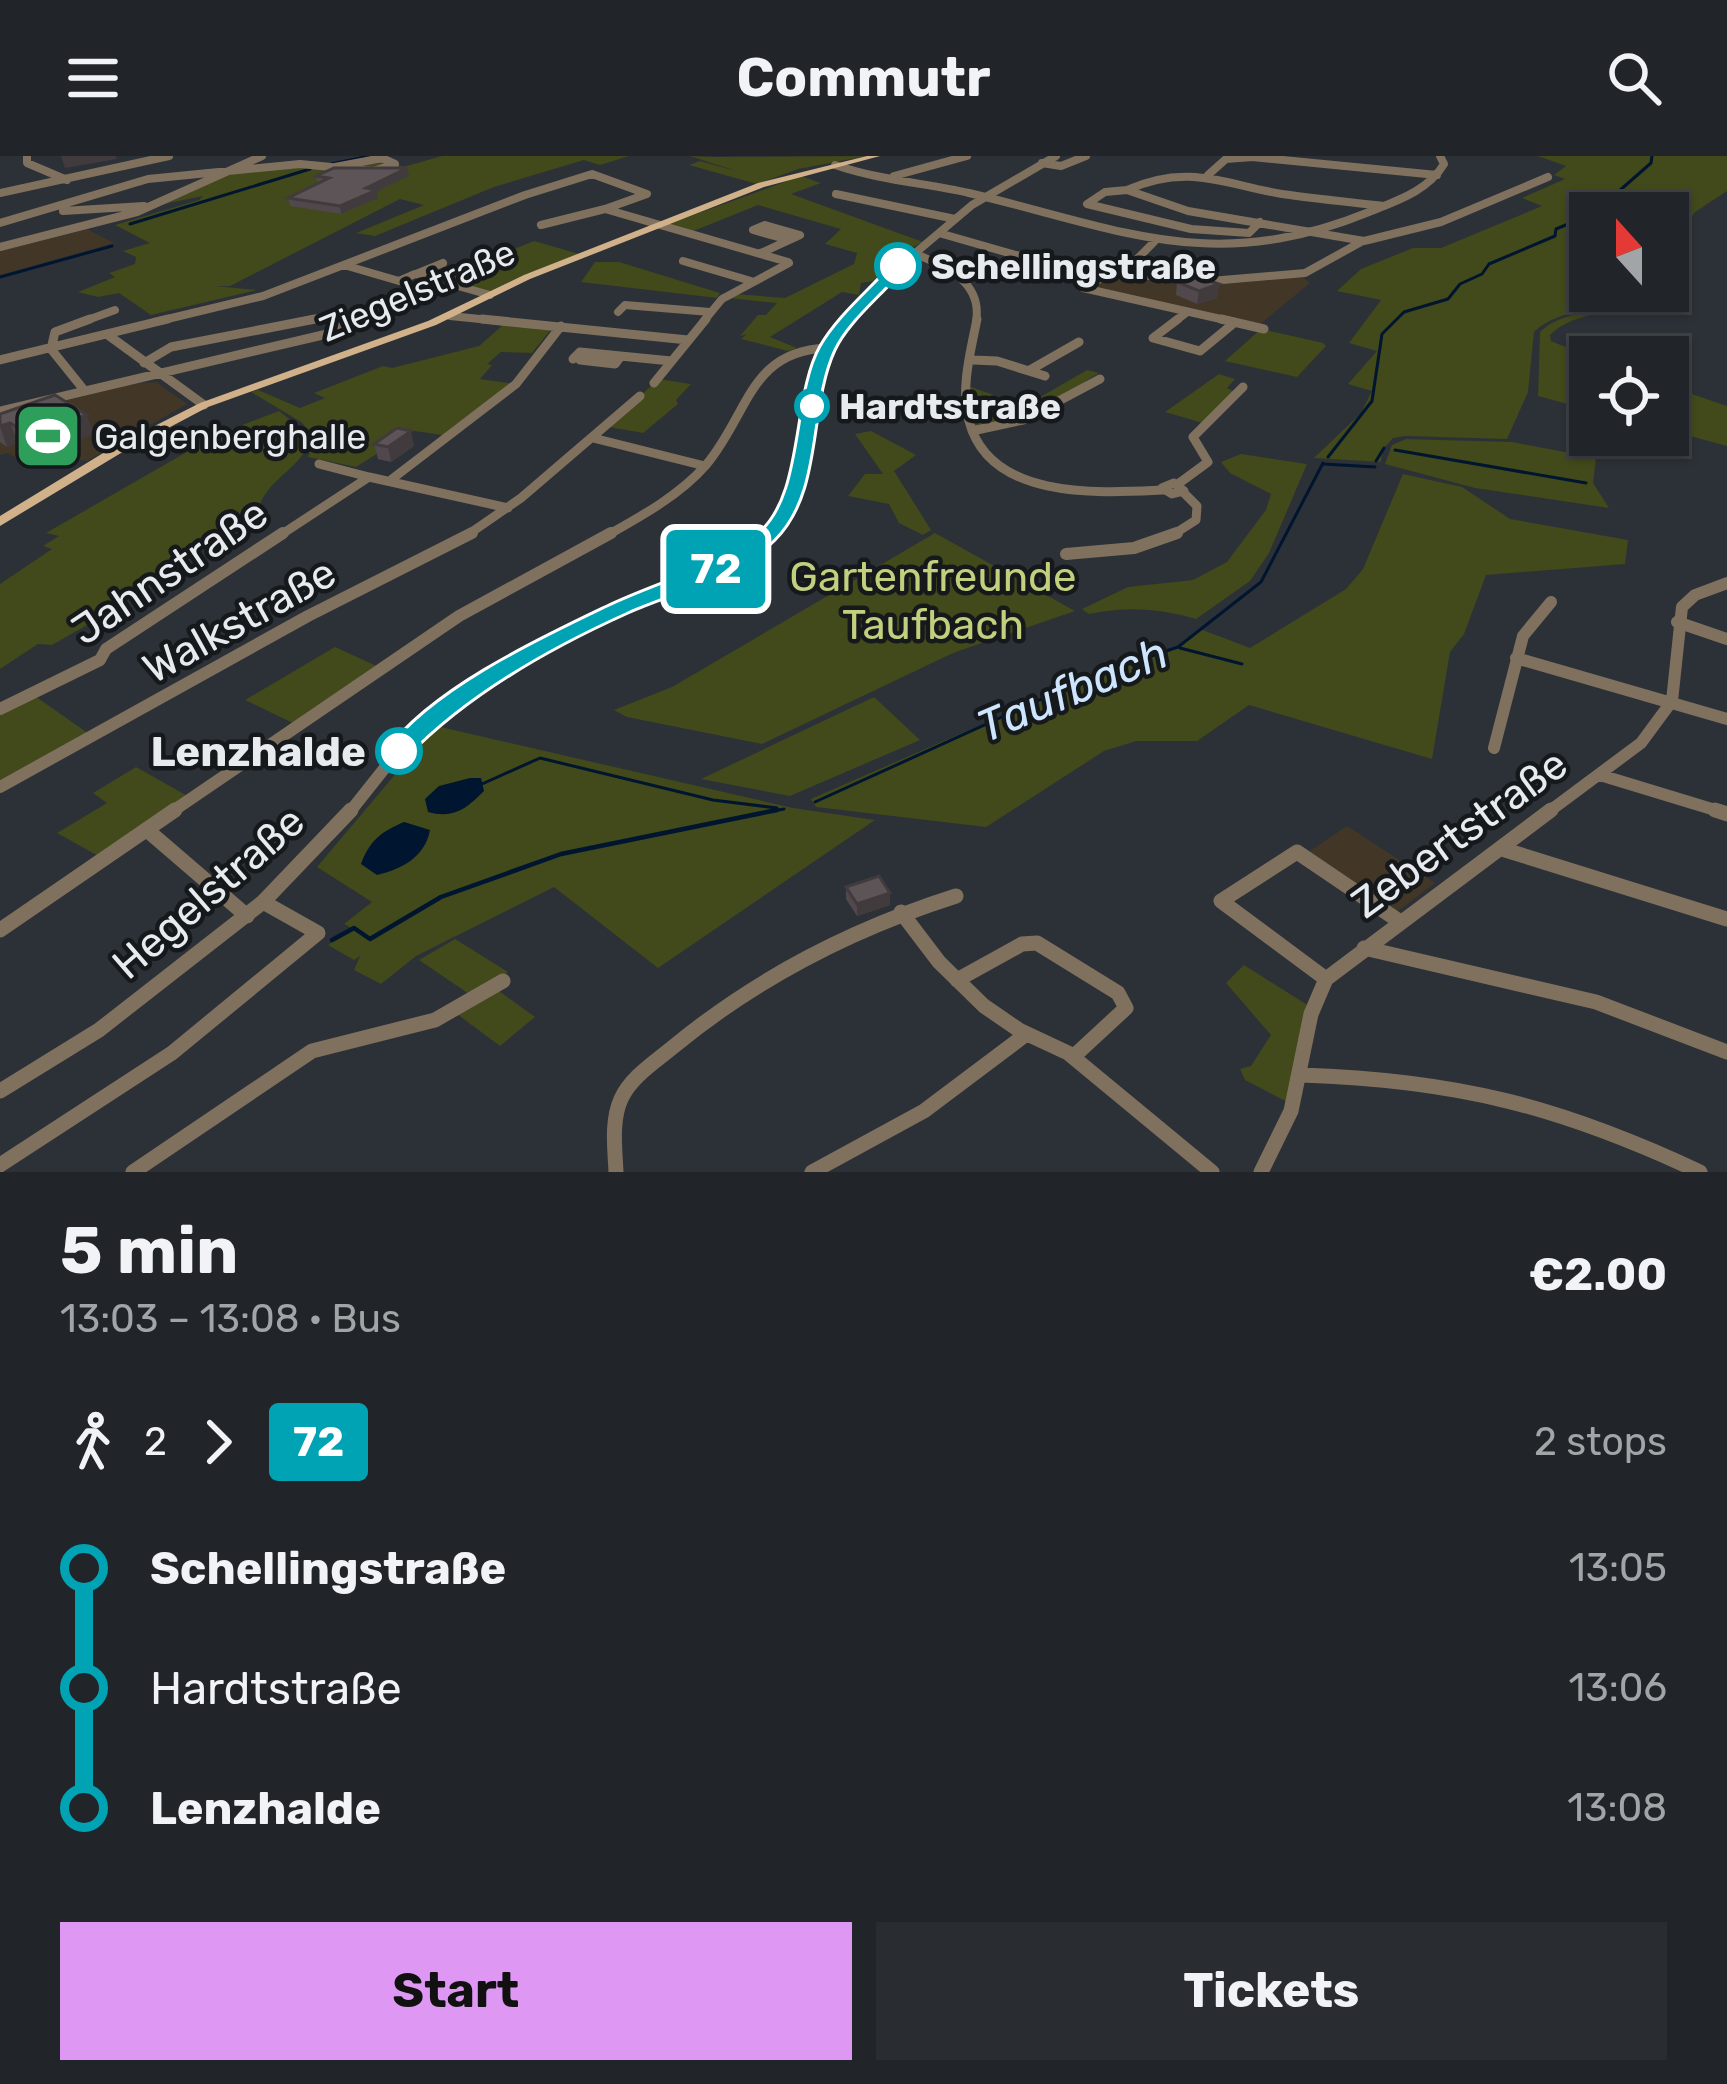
<!DOCTYPE html>
<html lang="en">
<head>
<meta charset="utf-8">
<style>
	:root { --surface:#212529; --page:#292d31; --text:#f1f3f6; --muted:#a2a5a8; --line:#3e4246; --accent:#de98f3 }
	body { margin:0; font-family:Rubik,sans-serif; background:var(--page); color:var(--text); height:100vh; display:flex; flex-direction:column; font-size:45px; white-space:nowrap }
	* { box-sizing:border-box; margin:0 }
	p { font-size:39px; color:var(--muted) }
	.icon { flex:none; width:66px; height:66px; fill:none; stroke:currentColor; stroke-width:2; stroke-linecap:round; stroke-linejoin:round }
	.map { position:relative; height:1016px; overflow:hidden }
	.side { display:flex; flex-direction:column; background:var(--surface); flex:1 }
	.side>* { flex:none }
	.badge { padding:0 24px; border-radius:9px; font-size:42px; line-height:78px }
	.needle { width:78px; rotate:339deg }
	.tools { position:absolute; left:1569px; top:36px; display:grid; gap:24px }
	.tools a { display:grid; place-items:center; width:120px; height:120px; border-radius:0px; background:var(--surface); box-shadow:0 3px 9px #0004,0 0 0 3px var(--line); font-size:60px }
	.map>.badge { position:absolute; translate:-50% -50%; box-shadow:0 0 0 6px #fff }
	.legs { display:flex; align-items:center; gap:18px; height:132px; padding:0 60px; font-size:39px }
	.legs p { margin-inline-start:auto }
	.head { display:flex; align-items:center; justify-content:space-between; height:204px; padding:0 60px }
	h1 { font-size:66px; font-weight:700; line-height:90px }
	.cta { display:flex; gap:24px; margin-top:auto; padding:24px 60px }
	.cta a { flex:1; height:138px; border-radius:0px; background:var(--accent); color:#111; font-size:48px; font-weight:700; line-height:138px; text-align:center }
	.cta a+a { background:var(--page); color:var(--text) }
	ul { padding:0 60px; list-style:none }
	li { display:flex; align-items:center; gap:42px; height:120px; font-size:45px }
	li i { display:grid; place-items:center; width:18px; height:100%; margin:0 15px; background:currentColor }
	li i::after { content:''; width:30px; height:30px; margin:-15px; border:9px solid; border-radius:50%; background:var(--surface) }
	li p { margin-inline-start:auto }
	li:first-child i { background:linear-gradient(#0000 50%,currentColor 0) }
	li:last-child i { background:linear-gradient(currentColor 50%,#0000 0) }
	header { display:flex; justify-content:space-between; align-items:center; height:156px; padding:0 60px; background:var(--surface); font-size:54px; font-weight:700 }
	.map>svg:first-child { display:block }
	.education { fill:#423627 }
	.green { fill:#42491a }
	.water { fill:#00152f }
	.lines { fill:none; stroke-linecap:round; stroke-linejoin:round }
	.stream-far1 { stroke:#00152f; stroke-width:3 }
	.stream { stroke:#00152f; stroke-width:4.5 }
	.minor-far3 { stroke:#80715e; stroke-width:8 }
	.minor-far2 { stroke:#80715e; stroke-width:9 }
	.minor-far1 { stroke:#80715e; stroke-width:12 }
	.minor { stroke:#80715e; stroke-width:15 }
	.major { fill:#d0b189; fill-rule:evenodd }
	.wall { fill:#50484c }
	.shaded-wall { fill:#413b3e }
	.building { fill:#5d5458; stroke:#413b3e; stroke-width:3 }
	.line-1 { fill:#00a3b4; stroke:#fff; stroke-width:3 }
	.stop-1-dot { fill:#fff; stroke:#00a3b4; stroke-width:6 }
	.labels { text-anchor:middle; stroke-width:9; stroke-linejoin:round; paint-order:stroke }
	.far-stop-label { font-size:36px; font-weight:bold; fill:#e7eaee; stroke:#16191c; text-anchor:start }
	.far-street-label { font-size:36px; fill:#e7eaee; stroke:#16191c }
	.far-poi-label { font-size:36px; fill:#e7eaee; stroke:#16191c; text-anchor:start }
	.street-label { font-size:42px; fill:#e7eaee; stroke:#16191c }
	.park-label { font-size:42px; fill:#c2d07e; stroke:#16191c }
	.stop-label { font-size:42px; font-weight:bold; fill:#e7eaee; stroke:#16191c; text-anchor:end }
	.water-label { font-size:45px; font-style:italic; fill:#cee5fe; stroke:#16191c }
</style>
</head>
<body>
<header><svg class="icon" aria-label="menu" viewBox="0 0 24 24"><path d="M4 6h16M4 12h16M4 18h16"/></svg>Commutr<svg class="icon" aria-label="search" viewBox="0 0 24 24"><circle cx="10" cy="10" r="6"/><path d="M15 15l6 6"/></svg></header>
<div class="map">
<svg width="1727" height="1016" viewBox="0 0 1727 1016">
	<rect width="100%" height="100%" fill="#2c3137"/>
	<path class="education" d="M 87,73 L 114,87 L 0,119 L 0,95 Z
		M 1113,118 L 1182,126 L 1300,119 L 1310,127 L 1258,170 L 1087,131 Z
		M 156,226 L 187,248 L 87,305 L 45,298 L 22,306 L 8,297 L 0,299 L 0,257 L 114,229 Z
		M 1347,670 L 1435,727 L 1398,755 L 1307,697 Z"/>
	<path class="green" d="M 364,0 L 379,0 L 403,11 L 442,0 L 629,0 L 600,9 L 584,4 L 494,31 L 375,80 L 356,77 L 424,49 L 400,43 L 230,130 L 215,130 L 257,134 L 151,159 L 119,137 L 98,141 L 78,136 L 115,121 L 109,117 L 135,108 L 136,101 L 123,95 L 150,87 L 115,69 L 199,44 L 203,40 L 164,48 L 230,18 L 318,10 Z
		M 690,0 L 713,1 L 867,0 L 798,13 L 757,28 L 689,9 L 700,5 L 736,15 Z
		M 1538,0 L 1727,0 L 1727,35 L 1695,56 L 1668,95 L 1668,57 L 1590,57 L 1590,135 L 1629,135 C 1602,160 1562,149 1534,176 L 1528,236 L 1507,283 L 1405,280 L 1393,282 L 1382,294 L 1381,306 L 1314,302 L 1361,257 L 1372,235 L 1348,228 L 1377,195 L 1349,187 L 1381,144 L 1337,135 L 1361,113 L 1413,92 L 1441,92 L 1542,50 L 1522,42 L 1565,23 L 1554,19 L 1566,10 Z
		M 801,20 L 821,27 L 791,38 L 923,86 L 892,101 L 874,125 L 861,127 L 859,139 L 842,136 L 770,181 L 797,192 L 788,195 L 741,183 L 747,178 L 740,180 L 758,159 L 766,159 L 777,147 L 728,142 L 735,138 L 785,142 L 854,108 L 857,97 L 825,88 L 841,73 L 758,49 L 691,76 L 666,69 Z
		M 534,85 L 579,98 L 488,136 L 442,122 Z
		M 595,106 L 619,106 L 720,137 L 717,142 L 581,126 Z
		M 1636,135 L 1644,135 C 1615,164 1577,152 1550,179 L 1551,185 L 1590,201 L 1590,254 L 1538,240 L 1540,176 C 1567,150 1610,161 1636,135 Z
		M 503,169 L 552,172 L 532,197 L 501,196 L 487,208 L 492,209 L 480,223 L 516,228 L 449,280 L 401,273 L 389,290 L 356,311 L 308,301 L 315,281 L 301,266 L 251,236 L 258,234 L 300,252 L 325,242 L 314,237 L 383,210 L 392,212 L 479,190 Z
		M 1261,173 L 1323,187 L 1326,190 L 1297,221 L 1225,205 Z
		M 1087,214 L 1099,217 C 1057,242 1025,274 972,275 L 968,230 L 1025,250 Z
		M 1219,218 L 1235,223 L 1227,232 L 1237,237 L 1203,267 L 1165,256 Z
		M 658,223 L 691,228 L 676,244 L 678,248 L 643,277 L 609,271 Z
		M 1668,230 L 1727,250 L 1727,290 L 1668,274 Z
		M 279,255 L 312,281 C 302,313 269,320 258,353 L 87,469 L 52,489 L 38,488 L 0,513 L 0,428 L 52,393 L 43,390 L 59,380 L 46,377 L 218,278 Z
		M 871,275 L 916,299 L 894,315 L 931,374 L 923,379 L 899,367 L 889,348 L 848,340 L 865,318 L 883,318 L 855,278 Z
		M 1406,283 L 1512,286 L 1596,302 L 1593,327 L 1609,352 L 1475,332 L 1385,308 L 1392,289 Z
		M 1241,298 L 1307,308 L 1269,397 L 1250,425 L 1196,463 C 1159,452 1127,450 1089,458 L 1082,453 L 1128,431 L 1193,424 L 1227,406 L 1266,354 L 1271,338 L 1230,317 L 1221,306 Z
		M 1403,318 L 1462,331 L 1510,363 L 1628,384 L 1625,408 L 1486,419 L 1464,478 L 1450,496 L 1432,603 L 1249,549 L 1197,585 L 1136,585 L 1104,595 L 986,671 L 816,651 L 811,643 L 1090,521 L 1178,491 L 1200,473 L 1250,492 L 1346,433 L 1363,413 Z
		M 935,377 L 1075,455 L 953,497 L 762,588 L 627,561 L 614,554 L 672,531 Z
		M 335,491 L 381,512 L 297,569 L 245,544 Z
		M 35,540 L 89,578 L 0,625 L 0,556 Z
		M 874,541 L 920,584 L 790,640 L 701,623 Z
		M 436,570 L 793,652 L 875,664 L 658,812 L 554,731 L 416,800 L 381,828 L 354,814 L 360,800 L 354,804 L 328,789 L 354,773 L 344,768 L 372,746 L 317,711 Z
		M 136,611 L 191,642 L 102,702 L 57,677 L 107,647 L 93,637 Z
		M 455,783 L 508,816 L 475,842 L 419,804 Z
		M 1244,809 L 1309,850 L 1291,948 L 1245,924 L 1240,913 L 1251,910 L 1271,879 L 1226,827 Z
		M 496,833 L 535,861 L 500,890 L 457,858 Z"/>
	<path class="water" d="M 470,622 L 481,622 L 484,635 C 466,653 454,663 428,656 L 425,643 L 439,630 Z
		M 404,666 L 430,674 C 425,701 402,713 377,719 L 361,708 C 370,684 381,676 404,666 Z"/>
	<g class="lines">
		<path class="stream-far1" d="M 331,8 L 370,0
			M 1594,57 L 1651,7 L 1652,0
			M 130,68 L 310,13
			M 0,121 L 112,90
			M 1395,294 L 1586,327
			M 1328,301 L 1372,245 L 1382,178 L 1404,156 L 1448,143 L 1460,128 L 1482,118 L 1489,108 L 1555,80 L 1556,73 L 1590,59
			M 1376,305 L 1384,292
			M 1324,308 L 1375,311
			M 1180,492 L 1242,508
			M 482,628 L 540,602 L 713,644 L 777,652
			M 815,646 L 1090,521 L 1178,491 L 1261,426 L 1323,307
			M 762,657 L 784,653"/>
		<path class="stream" d="M 332,784 L 354,772 L 370,783 L 441,741 L 561,698 L 777,654"/>
		<path class="minor-far3" d="M 27,0 L 27,7 L 67,24
			M 1042,7 L 1061,10 L 1086,0
			M 835,9 C 879,24 924,27 969,37 C 1121,73 1212,120 1369,56 C 1396,45 1428,35 1444,8 L 1440,0
			M 1208,19 L 1226,3 L 1252,1 L 1437,19
			M 894,20 L 967,0
			M 1127,34 L 1105,36 L 1087,48 L 1191,73 L 1249,77 L 1260,66
			M 0,37 L 169,0
			M 836,38 L 955,63
			M 1384,50 C 1350,46 1316,43 1282,38 C 1223,28 1188,7 1127,34 L 1188,55 L 1364,85 L 1441,66 L 1548,21
			M 63,55 L 144,50
			M 0,67 L 148,23 L 300,8 L 373,15 L 395,8 L 382,2 L 335,11
			M 541,69 L 605,53
			M 939,77 L 1044,107 L 1199,126 L 1305,117 L 1361,86
			M 1154,86 L 1135,105 L 1083,132 L 1234,166
			M 0,91 L 137,56 L 262,0
			M 761,97 L 800,79 L 765,69 L 753,74 L 789,84
			M 913,97 C 946,110 983,126 976,166
			M 683,105 L 751,125
			M 344,109 L 399,125 L 415,118 L 490,139
			M 416,118 L 443,107
			M 618,156 L 625,149 L 710,156
			M 450,160 L 511,166
			M 82,166 L 115,154
			M 155,166 L 263,140 L 525,39 L 592,18 L 647,38 L 605,53 L 788,106
			M 299,166 L 331,160 L 337,166
			M 703,166 L 722,143 L 789,107
			M 847,166 L 894,115 L 972,49 L 1056,0
			M 1174,166 L 1186,157"/>
		<path class="minor-far2" d="M 482,163 L 688,184
			M 977,163 C 971,194 960,233 969,265 C 990,345 1101,337 1163,334
			M 1178,163 L 1153,182 L 1200,195 L 1234,167
			M 1221,163 L 1264,173
			M 108,179 L 204,249
			M 573,203 L 580,196 L 671,205
			M 0,204 L 168,163
			M 580,204 L 615,208 L 621,200
			M 973,204 L 997,205 L 1045,220
			M 144,207 L 171,191 L 315,163
			M 1030,214 L 1079,186
			M 654,227 L 706,163
			M 84,234 L 51,193 L 55,176 L 90,163
			M 0,255 L 344,174 L 334,163
			M 972,275 L 1023,264 L 1100,223
			M 593,282 L 705,310
			M 319,308 L 369,321
			M 392,323 L 516,228 L 561,170
			M 1174,327 L 1184,335 L 1172,338 L 1162,332 Z
			M 1178,328 L 1208,306 L 1193,281 L 1243,231
			M 279,380 L 369,321 L 508,352
			M 466,380 L 521,342 L 640,240
			M 606,380 C 640,361 680,339 706,309 C 749,258 749,195 827,192
			M 768,380 L 789,347 L 827,192 L 850,163
			M 1171,380 L 1196,364 L 1197,350 L 1183,336"/>
		<path class="minor-far1" d="M 1066,398 L 1134,392 L 1177,377
			M 1677,466 L 1727,483
			M 1516,502 L 1727,563
			M 0,553 L 100,504 L 106,493 L 283,377
			M 1494,592 L 1523,480 L 1551,446
			M 1600,619 L 1725,657
			M 0,631 L 308,460 L 472,377
			M 170,657 L 459,460 L 611,377
			M 349,657 L 403,589 L 454,544 L 590,467 L 725,408 L 770,377
			M 1547,657 L 1641,587 L 1672,545 L 1682,451 L 1695,439 L 1727,427"/>
		<path class="minor" d="M 1715,654 L 1727,658
			M 147,674 L 247,760
			M 1502,693 L 1727,763
			M 901,756 L 939,806 L 984,850 L 1019,874 L 1068,897 L 1212,1016
			M 0,774 L 175,654
			M 1364,792 L 1596,846 L 1727,896
			M 1326,823 L 1221,745 L 1297,696 L 1399,765
			M 957,824 L 1022,788 L 1037,787 L 1118,837 L 1126,852 L 1073,901
			M 1301,919 C 1456,924 1559,950 1700,1016
			M 0,935 L 99,874 L 263,746 L 351,654
			M 0,1009 L 172,897 L 318,777 L 263,746
			M 133,1016 L 312,895 L 435,864 L 503,825
			M 616,1016 C 615,993 611,965 621,943 C 631,921 655,906 673,891 C 758,821 852,773 956,740
			M 812,1016 L 924,955 L 1025,879
			M 1261,1016 L 1291,955 L 1311,858 L 1326,823 L 1551,654"/>
		<path class="major" d="M 867,0 L 880,0 L 764,31 L 530,123 L 436,169 L 208,251 L 121,297 L 0,370 L 0,360 L 113,291 L 200,247 L 428,165 L 524,119 L 758,27 Z"/>
	</g>
	<path class="wall" d="M 316,20 L 409,20 L 377,35 L 378,42 L 341,58 L 290,50 L 288,42 L 318,27 Z
		M 1177,126 L 1219,128 L 1217,142 L 1197,148 L 1176,139 Z
		M 0,258 L 94,278 L 36,299 L 18,287 L 7,291 L 0,286 Z
		M 374,288 L 414,290 L 391,306 L 378,303 Z
		M 846,731 L 890,749 L 857,760 L 846,743 Z"/>
	<path class="shaded-wall" d="M 61,0 L 116,0 L 117,3 L 65,12 Z
		M 407,12 L 409,20 L 377,35 L 378,42 L 341,58 L 340,50 L 366,32 Z
		M 1219,128 L 1217,142 L 1197,148 L 1199,135 Z
		M 87,259 L 94,278 L 36,299 L 29,279 Z
		M 10,267 L 18,287 L 7,291 L 0,270 Z
		M 411,275 L 414,290 L 391,306 L 388,291 Z
		M 890,737 L 890,749 L 857,760 L 857,748 Z"/>
	<path class="building" d="M 334,12 L 407,12 L 366,32 L 377,34 L 340,50 L 288,42 L 329,22 L 316,20 Z
		M 1195,120 L 1219,128 L 1199,135 L 1177,126 Z
		M 55,239 L 87,259 L 29,279 L 10,267 L 0,270 L 0,258 Z
		M 397,272 L 411,275 L 388,291 L 374,288 Z
		M 879,720 L 890,737 L 857,748 L 846,731 Z"/>
	<path class="line-1" d="M 893,107 L 906,110 C 885,137 849,164 835,194 C 808,252 824,335 775,384 C 738,422 675,436 628,457 C 550,492 467,539 407,601 L 390,601 L 386,595 C 431,533 538,483 607,450 C 657,426 712,413 756,379 C 805,341 791,241 820,190 C 837,160 870,133 893,107 Z"/>
	<defs>
		<g id="stadium-square" transform="scale(3.45)"><rect x="-9" y="-9" width="18" height="18" rx="4" fill="#2e9e5b" stroke="#16191c"/><path d="M0-5a6.5 5 0 1 0 0 10a6.5 5 0 1 0 0-10ZM-3.5-1.8h7v3.6h-7Z" fill="#fff"/></g>
	</defs>
	<g fill-rule="evenodd">
		<use href="#stadium-square" x="48" y="280"/>
	</g>
	<g class="stop-1-dot">
		<circle cx="898" cy="110" r="21"/>
		<circle cx="812" cy="250" r="15"/>
		<circle cx="399" cy="595" r="21"/>
	</g>
	<g class="labels">
		<g class="far-stop-label">
			<text x="931" y="123">Schellingstraße</text>
			<text x="839" y="263">Hardtstraße</text>
		</g>
		<g class="far-street-label">
			<text transform="translate(417 134) rotate(-23)" y="13">Ziegelstraße</text>
		</g>
		<g class="far-poi-label">
			<text x="94" y="293">Galgenberghalle</text>
		</g>
		<g class="street-label">
			<text transform="translate(169 415) rotate(-34)" y="15">Jahnstraße</text>
			<text transform="translate(239 464) rotate(-29)" y="15">Walkstraße</text>
			<text transform="translate(1459 677) rotate(-36)" y="15">Zebertstraße</text>
			<text transform="translate(208 736) rotate(-41)" y="15">Hegelstraße</text>
		</g>
		<g class="park-label">
			<text x="933" y="435">Gartenfreunde<tspan x="933" dy="48">Taufbach</tspan></text>
		</g>
		<g class="stop-label">
			<text x="366" y="610">Lenzhalde</text>
		</g>
		<g class="water-label">
			<text transform="translate(1072 533) rotate(-23)" y="16">Taufbach</text>
		</g>
	</g>
</svg>
<div class="tools">
<a><svg class="needle" viewBox="-14 -14 28 28"><path d="M0-13l5 13h-10z" fill="#e53935"/><path d="M0 13l5-13h-10z" fill="#a2a5a8"/></svg></a>
<a><svg class="icon" aria-label="locate" viewBox="0 0 24 24"><circle cx="12" cy="12" r="6"/><path d="M12 2v4M12 18v4M2 12h4M18 12h4"/></svg></a>
</div>
<b class="badge" style="left:716px;top:413px;background:#00a3b4;color:#fff">72</b>
</div>
<section class="side">
<div class="head"><div><h1>5 min</h1><p>13:03 – 13:08 · Bus</p></div><b>€2.00</b></div>
<div class="legs"><svg class="icon" aria-label="walk" viewBox="0 0 24 24"><circle cx="13" cy="4" r="2"/><path d="M13 8l-2 6 4 7M11 14l-3 7M7 12l3-4h3l4 4"/></svg>2<svg class="icon" aria-label="forward" viewBox="0 0 24 24"><path d="M9 5l7 7-7 7"/></svg><b class="badge" style="background:#00a3b4;color:#fff">72</b><p>2 stops</p></div>
<ul>
<li><i style="color:#00a3b4"></i><b>Schellingstraße</b><p>13:05</p></li>
<li><i style="color:#00a3b4"></i><span>Hardtstraße</span><p>13:06</p></li>
<li><i style="color:#00a3b4"></i><b>Lenzhalde</b><p>13:08</p></li>
</ul>
<div class="cta"><a>Start</a><a>Tickets</a></div>
</section>
</body>
</html>
